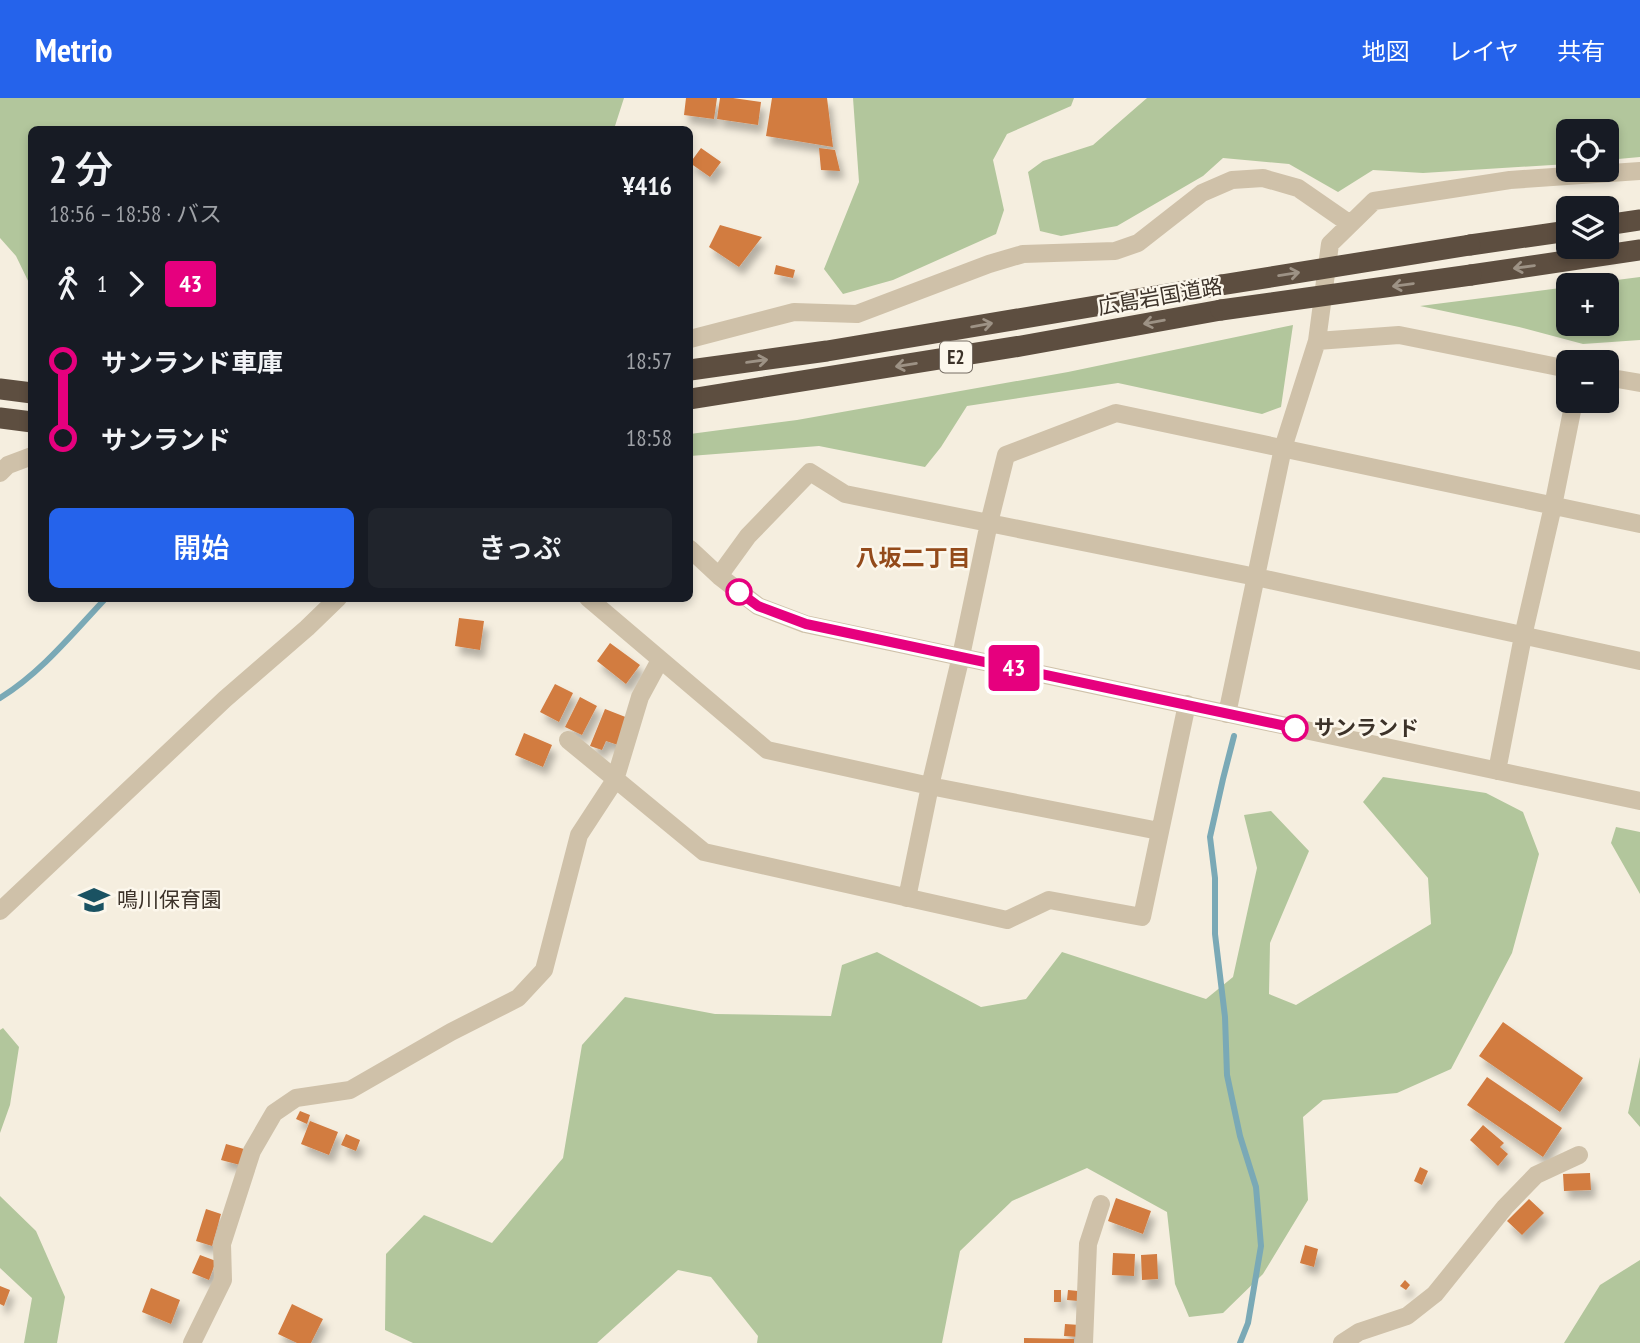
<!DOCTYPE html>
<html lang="ja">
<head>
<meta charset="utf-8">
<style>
	:root { --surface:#171b24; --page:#20242c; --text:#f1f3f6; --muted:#9ea1a6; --accent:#2563eb }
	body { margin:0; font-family:"PT Sans Narrow","Noto Sans JP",sans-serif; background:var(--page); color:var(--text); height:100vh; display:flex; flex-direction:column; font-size:26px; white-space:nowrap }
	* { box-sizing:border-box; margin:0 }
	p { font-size:23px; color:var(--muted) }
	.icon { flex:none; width:38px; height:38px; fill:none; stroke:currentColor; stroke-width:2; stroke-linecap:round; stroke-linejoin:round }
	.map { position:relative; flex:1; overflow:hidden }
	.side { position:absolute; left:28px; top:28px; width:665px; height:476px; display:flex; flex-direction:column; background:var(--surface); border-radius:10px; box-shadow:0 4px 10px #0003 }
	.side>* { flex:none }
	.badge { padding:0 14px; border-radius:5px; font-size:24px; line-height:46px }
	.tools { position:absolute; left:1556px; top:21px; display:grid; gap:14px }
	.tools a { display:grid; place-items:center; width:63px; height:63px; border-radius:10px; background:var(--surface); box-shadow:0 4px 10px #0003; font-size:35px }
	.map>.badge { position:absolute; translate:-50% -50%; box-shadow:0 0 0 4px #fff }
	.legs { display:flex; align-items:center; gap:10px; height:77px; padding:0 21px; font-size:23px }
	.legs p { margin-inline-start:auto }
	.head { display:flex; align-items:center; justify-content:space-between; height:119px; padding:0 21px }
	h1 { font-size:38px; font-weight:600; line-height:52px }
	.action { display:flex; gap:14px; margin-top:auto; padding:14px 21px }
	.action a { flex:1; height:80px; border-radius:10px; background:var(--accent); color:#fff; font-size:28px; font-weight:600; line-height:80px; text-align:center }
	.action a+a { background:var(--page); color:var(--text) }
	ul { padding:0 21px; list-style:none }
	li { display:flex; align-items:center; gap:24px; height:77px; font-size:26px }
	li i { display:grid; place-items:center; width:10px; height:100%; margin:0 9px; background:currentColor }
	li i::after { content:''; width:18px; height:18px; margin:-9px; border:5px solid; border-radius:50%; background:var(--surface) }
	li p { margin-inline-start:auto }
	li:first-child i { background:linear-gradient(#0000 50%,currentColor 0) }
	li:last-child i { background:linear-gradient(currentColor 50%,#0000 0) }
	header { display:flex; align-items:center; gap:42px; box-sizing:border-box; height:98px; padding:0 35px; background:var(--accent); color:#fff }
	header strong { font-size:33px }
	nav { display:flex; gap:38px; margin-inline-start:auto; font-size:24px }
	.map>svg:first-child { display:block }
	.green { fill:#b2c69c }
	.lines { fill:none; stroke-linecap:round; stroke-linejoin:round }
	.stream { stroke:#7aa9b6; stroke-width:6 }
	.building { fill:#d27b40; filter:url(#shadow) }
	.minor { stroke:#cfc1a9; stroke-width:18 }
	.highway { stroke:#5d4e40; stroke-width:21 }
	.highway-bridge { stroke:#5d4e40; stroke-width:21 }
	.oneway { stroke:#9d9285 }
	.line-1-casing { stroke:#fff; stroke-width:16 }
	.line-1 { stroke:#e6007e; stroke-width:10 }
	.stop-1-dot { fill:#fff; stroke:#e6007e; stroke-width:3.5 }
	.labels { text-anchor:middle; stroke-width:5; stroke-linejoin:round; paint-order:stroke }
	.shield { fill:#fcf7ec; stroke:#766d64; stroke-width:2 }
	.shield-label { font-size:19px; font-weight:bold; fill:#3c3229 }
	.street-label { font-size:21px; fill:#3c3229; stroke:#fcf7ec }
	.stop-label { font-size:21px; font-weight:bold; fill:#3c3229; stroke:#fcf7ec; text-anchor:start }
	.poi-label { font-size:21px; fill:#3c3229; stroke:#fcf7ec; text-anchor:start }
	.neighbourhood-label { font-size:23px; font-weight:bold; fill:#934a1a; stroke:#fcf7ec }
</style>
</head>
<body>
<header>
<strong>Metrio</strong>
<nav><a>地図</a><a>レイヤ</a><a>共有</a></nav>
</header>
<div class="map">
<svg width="1640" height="1245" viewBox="0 0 1640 1245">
	<defs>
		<filter id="shadow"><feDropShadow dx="4.5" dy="8" stdDeviation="3.5" flood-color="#0004"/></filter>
	</defs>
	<rect width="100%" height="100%" fill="#f5eedf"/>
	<path class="green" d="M 0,0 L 624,0 L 614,31 L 32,32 L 31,189 L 16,158 L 0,140 Z
		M 853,0 L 1074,0 L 1071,8 L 1007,36 L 993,62 L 1004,112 L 996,136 L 893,182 L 843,196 L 824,171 L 859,84 Z
		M 1147,0 L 1640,0 L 1640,59 L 1607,62 L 1606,33 L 1568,33 L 1568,66 L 1423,75 L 1373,72 L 1338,94 L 1289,66 L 1223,60 L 1203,78 L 1117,128 L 1061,138 L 1040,133 L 1028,74 L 1043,63 L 1093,47 Z
		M 1640,179 L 1640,242 L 1583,246 L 1519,229 L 1420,208 L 1568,189 L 1568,226 L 1606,226 L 1606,187 L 1578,187 Z
		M 1293,227 L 1281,309 L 1262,316 L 1118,285 L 967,308 L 941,349 L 925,369 L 819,348 L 690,358 L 690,336 L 797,322 L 1068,274 Z
		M 1383,679 L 1486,695 L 1523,714 L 1539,756 L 1512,855 L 1451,971 L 1397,995 L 1323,1002 L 1303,1019 L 1308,1102 L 1263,1176 L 1223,1215 L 1189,1219 L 1175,1186 L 1167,1114 L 1087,1070 L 1012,1103 L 960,1153 L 942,1245 L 757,1245 L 758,1238 L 711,1179 L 678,1172 L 597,1245 L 413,1245 L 385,1232 L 386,1156 L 424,1117 L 492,1145 L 563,1060 L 582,947 L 625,899 L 715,916 L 831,918 L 842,867 L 877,854 L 981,909 L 1026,901 L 1062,854 L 1206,901 L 1233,879 L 1257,770 L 1244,717 L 1271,713 L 1309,753 L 1270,845 L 1269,896 L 1296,907 L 1431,826 L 1428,780 L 1363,704 Z
		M 1616,729 L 1640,734 L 1640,796 L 1611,745 Z
		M 3,930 L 19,949 L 10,1007 L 0,1035 L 0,932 Z
		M 1640,959 L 1640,1029 L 1628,1015 Z
		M 0,1098 L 36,1133 L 65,1199 L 57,1245 L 24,1245 L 32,1200 L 0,1170 Z
		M 1640,1162 L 1640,1245 L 1564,1245 L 1600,1187 Z"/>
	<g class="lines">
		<path class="stream" d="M 0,600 C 41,575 73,535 106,500
			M 1234,638 L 1223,681 L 1210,739 L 1215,780 L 1215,836 L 1225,919 L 1227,977 L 1240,1038 L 1256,1089 L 1261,1148 L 1248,1225 L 1240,1245"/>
	</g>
	<path class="building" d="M 686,0 L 717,0 L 714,21 L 684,17 Z
		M 720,0 L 733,0 L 761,4 L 758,27 L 717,21 Z
		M 772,0 L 827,0 L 833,49 L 766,38 Z
		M 701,50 L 721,64 L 710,79 L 690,65 Z
		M 819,50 L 835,52 L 840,73 L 821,72 Z
		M 720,127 L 762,139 L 739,169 L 709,149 Z
		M 776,167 L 795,172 L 793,180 L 774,176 Z
		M 459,520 L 484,523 L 480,552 L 455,548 Z
		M 610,545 L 640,567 L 626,586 L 597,563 Z
		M 555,586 L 573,595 L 559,624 L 540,614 Z
		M 580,599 L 597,608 L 582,637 L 565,629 Z
		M 605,611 L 628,620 L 618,647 L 606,643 L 602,652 L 590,648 Z
		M 524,635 L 552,647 L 543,669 L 515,657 Z
		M 1503,924 L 1583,980 L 1560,1014 L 1479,958 Z
		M 1487,979 L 1562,1030 L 1543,1059 L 1467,1007 Z
		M 300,1013 L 310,1017 L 307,1026 L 296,1021 Z
		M 310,1023 L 338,1034 L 329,1057 L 301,1046 Z
		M 1483,1027 L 1504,1045 L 1500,1049 L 1508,1056 L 1498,1068 L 1470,1042 Z
		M 346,1036 L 360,1042 L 356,1053 L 341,1047 Z
		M 226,1046 L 244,1051 L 240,1067 L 221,1062 Z
		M 1420,1069 L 1428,1073 L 1422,1087 L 1414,1083 Z
		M 1590,1075 L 1591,1092 L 1564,1093 L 1563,1076 Z
		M 1116,1100 L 1151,1113 L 1143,1136 L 1108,1123 Z
		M 1529,1101 L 1544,1115 L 1522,1137 L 1507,1123 Z
		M 206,1111 L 221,1116 L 212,1148 L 196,1143 Z
		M 1305,1147 L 1318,1151 L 1314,1169 L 1300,1165 Z
		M 1113,1155 L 1135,1156 L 1134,1178 L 1112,1177 Z
		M 1157,1156 L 1158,1181 L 1142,1182 L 1141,1157 Z
		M 200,1157 L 216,1163 L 209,1182 L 192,1175 Z
		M 1405,1182 L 1410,1187 L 1406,1192 L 1400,1188 Z
		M 0,1188 L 10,1192 L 4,1208 L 0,1206 Z
		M 151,1190 L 180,1202 L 171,1226 L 142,1214 Z
		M 1054,1192 L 1061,1192 L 1061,1204 L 1054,1204 Z
		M 1068,1192 L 1078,1193 L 1078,1203 L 1067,1202 Z
		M 292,1206 L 323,1221 L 311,1245 L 297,1245 L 278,1236 Z
		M 1065,1226 L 1080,1227 L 1079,1239 L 1064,1238 Z
		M 1024,1240 L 1074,1241 L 1074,1245 L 1024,1245 Z"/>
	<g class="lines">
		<path class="minor" d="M 690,241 L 794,214 L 857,216 L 989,166 L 1023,156 L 1115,153 L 1138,145 L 1202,95 L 1232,82 L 1263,80 L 1298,90 L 1350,126
			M 1317,243 L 1399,237 L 1568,271
			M 1606,279 L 1640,285
			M 0,375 L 8,367 L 32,358
			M 690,451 L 719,478 L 758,508 L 805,526 L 1640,703
			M 719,478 L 748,438 L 810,374 L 845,396 L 1256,479 L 1640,563
			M 588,500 L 767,652 L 930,688 L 1159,733
			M 1227,616 L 1283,350 L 1317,243 L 1330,146 L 1374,103 L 1510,82 L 1640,73
			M 568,642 L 704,754 L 1007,822 L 1049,802 L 1142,819 L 1187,606
			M 1497,673 L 1523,538 L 1553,408 L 1574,303
			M 907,800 L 930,688 L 961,558 L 989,425 L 1006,357 L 1116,315 L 1640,426
			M 0,813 L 225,601 L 307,530 L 338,500
			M 192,1245 L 223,1182 L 222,1146 L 252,1053 L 274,1015 L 296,1000 L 350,992 L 451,934 L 518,900 L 544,872 L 579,737 L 615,682 L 640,599 L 660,562
			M 1084,1245 L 1088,1146 L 1101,1106
			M 1342,1245 L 1359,1234 L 1407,1218 L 1435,1196 L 1505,1109 L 1536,1077 L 1579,1057"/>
		<path class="highway" d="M 1606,127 L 1640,122
			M 1470,147 L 1568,133
			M 1471,177 L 1640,152
			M 690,272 L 827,253 L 1221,187
			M 0,291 L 32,295
			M 690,301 L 1021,248 L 1221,212
			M 0,320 L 32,324"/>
		<path class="highway-bridge" d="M 1221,187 L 1470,147
			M 1221,212 L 1471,177"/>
	</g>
	<defs><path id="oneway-shaft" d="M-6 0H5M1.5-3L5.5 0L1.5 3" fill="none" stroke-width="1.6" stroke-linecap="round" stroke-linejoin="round" transform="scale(1.75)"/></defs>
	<g class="oneway">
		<use href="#oneway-shaft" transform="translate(1524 169) rotate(172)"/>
		<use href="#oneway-shaft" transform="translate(1289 176) rotate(-9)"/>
		<use href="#oneway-shaft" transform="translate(1403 187) rotate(172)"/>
		<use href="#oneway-shaft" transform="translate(1154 224) rotate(170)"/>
		<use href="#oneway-shaft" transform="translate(982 227) rotate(-10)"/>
		<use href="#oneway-shaft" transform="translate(757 263) rotate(-8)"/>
		<use href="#oneway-shaft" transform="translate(906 267) rotate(171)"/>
	</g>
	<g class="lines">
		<g class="line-1-casing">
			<path id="line-1" d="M 739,494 L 758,508 L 806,526 L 1295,630"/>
		</g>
		<use href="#line-1" class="line-1"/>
	</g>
	<defs>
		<g id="school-bare" transform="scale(2.415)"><path d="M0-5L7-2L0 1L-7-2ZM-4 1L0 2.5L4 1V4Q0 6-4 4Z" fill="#1a5262" stroke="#fcf7ec" stroke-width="2.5" paint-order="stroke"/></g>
	</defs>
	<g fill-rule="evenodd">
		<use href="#school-bare" x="94" y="802"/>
	</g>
	<g class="stop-1-dot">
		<circle cx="739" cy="494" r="12"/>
		<circle cx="1295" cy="630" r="12"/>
	</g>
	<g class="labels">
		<rect class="shield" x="940" y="243.5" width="32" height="31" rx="5"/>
		<g class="shield-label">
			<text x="956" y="266">E2</text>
		</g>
		<g class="street-label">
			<text transform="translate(1160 199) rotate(-10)" y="7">広島岩国道路</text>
		</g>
		<g class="stop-label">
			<text x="1314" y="637">サンランド</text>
		</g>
		<g class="poi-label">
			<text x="117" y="809">鳴川保育園</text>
		</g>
		<g class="neighbourhood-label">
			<text x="913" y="468">八坂二丁目</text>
		</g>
	</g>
</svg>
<div class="tools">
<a><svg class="icon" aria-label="locate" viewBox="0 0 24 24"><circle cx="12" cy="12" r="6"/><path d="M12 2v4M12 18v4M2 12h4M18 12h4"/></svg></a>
<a><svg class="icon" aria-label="layers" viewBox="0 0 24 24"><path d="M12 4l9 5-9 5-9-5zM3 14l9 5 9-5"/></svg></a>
<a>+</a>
<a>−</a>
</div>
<b class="badge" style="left:1014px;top:570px;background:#e6007e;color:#fff">43</b>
<section class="side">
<div class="head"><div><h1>2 分</h1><p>18:56 – 18:58 · バス</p></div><b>¥416</b></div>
<div class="legs"><svg class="icon" aria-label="walk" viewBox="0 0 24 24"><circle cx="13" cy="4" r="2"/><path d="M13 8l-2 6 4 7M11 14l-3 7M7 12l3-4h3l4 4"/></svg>1<svg class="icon" aria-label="forward" viewBox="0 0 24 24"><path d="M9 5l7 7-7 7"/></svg><b class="badge" style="background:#e6007e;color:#fff">43</b></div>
<ul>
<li><i style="color:#e6007e"></i><b>サンランド車庫</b><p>18:57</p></li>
<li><i style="color:#e6007e"></i><b>サンランド</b><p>18:58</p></li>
</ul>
<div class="action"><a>開始</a><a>きっぷ</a></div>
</section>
</div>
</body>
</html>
